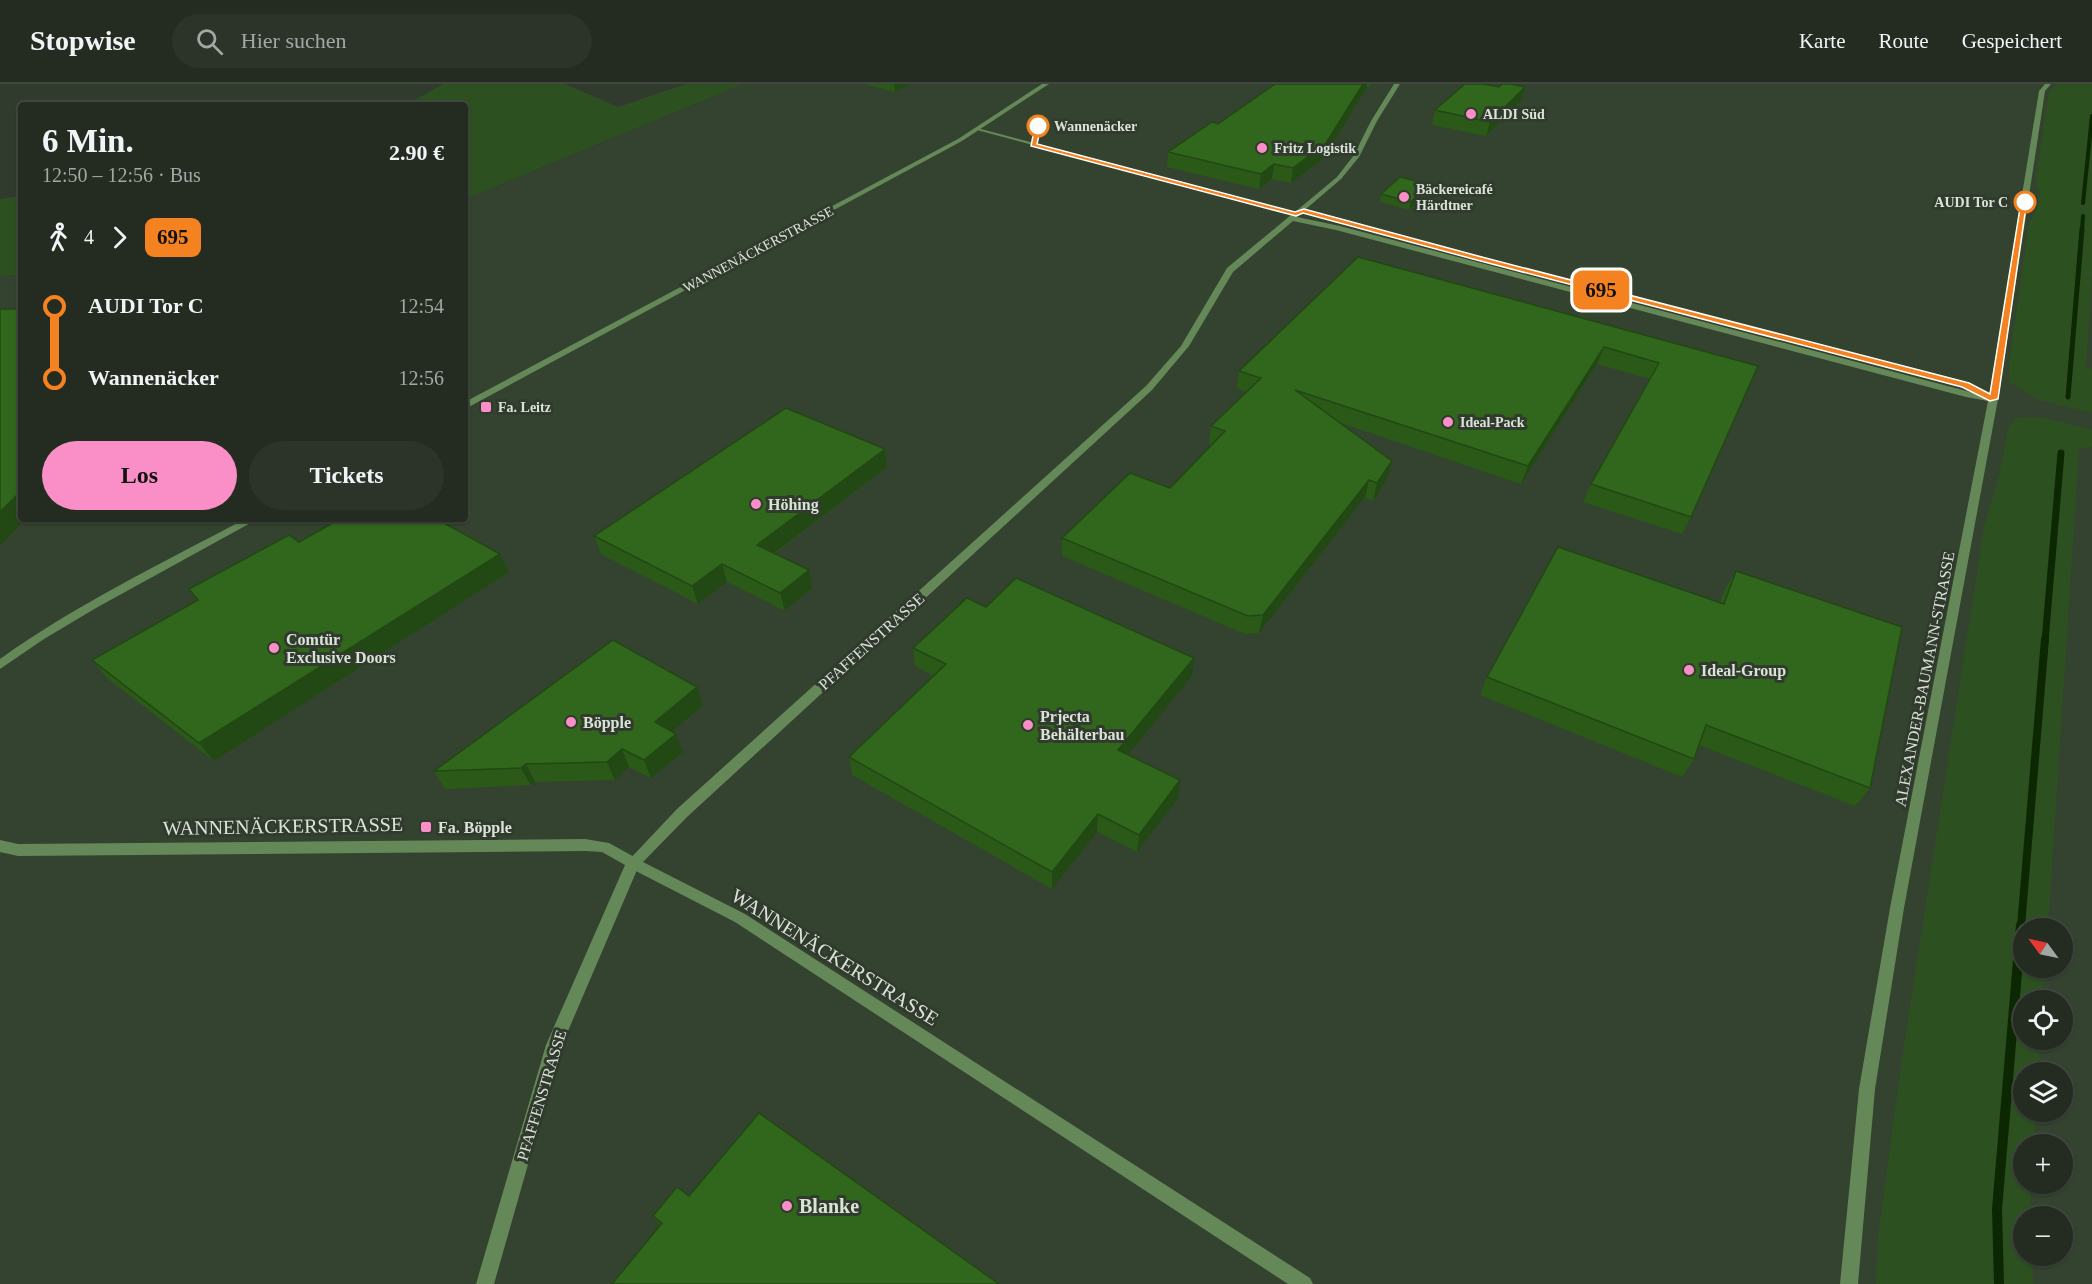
<!DOCTYPE html>
<html lang="de">
<head>
<meta charset="utf-8">
<style>
	:root { --surface:#242c22; --page:#2c342a; --text:#f1f3f6; --muted:#a3a7a5; --line:#414840; --accent:#fa8fc7 }
	body { margin:0; font-family:Georgia,serif; background:var(--page); color:var(--text); height:100vh; display:flex; flex-direction:column; font-size:22px; white-space:nowrap }
	* { box-sizing:border-box; margin:0 }
	p { font-size:20px; color:var(--muted) }
	.icon { flex:none; width:33px; height:33px; fill:none; stroke:currentColor; stroke-width:2; stroke-linecap:round; stroke-linejoin:round }
	.map { position:relative; flex:1; overflow:hidden }
	.side { position:absolute; left:18px; top:18px; width:450px; height:420px; display:flex; flex-direction:column; background:var(--surface); border-radius:6px; box-shadow:0 2px 4px #0004,0 0 0 2px var(--line) }
	.side>* { flex:none }
	.badge { padding:0 12px; border-radius:9px; font-size:21px; line-height:39px }
	.needle { width:39px; rotate:303deg }
	.tools { position:absolute; left:2013px; top:834px; display:grid; gap:12px }
	.tools a { display:grid; place-items:center; width:60px; height:60px; border-radius:50%; background:var(--surface); box-shadow:0 2px 4px #0004,0 0 0 2px var(--line); font-size:30px }
	.map>.badge { position:absolute; translate:-50% -50%; box-shadow:0 0 0 3px #fff }
	.legs { display:flex; align-items:center; gap:9px; height:66px; padding:0 24px; font-size:20px }
	.legs p { margin-inline-start:auto }
	.overview { display:flex; align-items:center; justify-content:space-between; height:102px; padding:0 24px }
	h1 { font-size:33px; font-weight:600; line-height:45px }
	.action { display:flex; gap:12px; margin-top:auto; padding:12px 24px }
	.action a { flex:1; height:69px; border-radius:36px; background:var(--accent); color:#111; font-size:24px; font-weight:600; line-height:69px; text-align:center }
	.action a+a { background:var(--page); color:var(--text) }
	ul { padding:0 24px; list-style:none }
	li { display:flex; align-items:center; gap:21px; height:72px; font-size:22px }
	li i { display:grid; place-items:center; width:9px; height:100%; margin:0 8px; background:currentColor }
	li i::after { content:''; width:15px; height:15px; margin:-8px; border:4px solid; border-radius:50%; background:var(--surface) }
	li p { margin-inline-start:auto }
	li:first-child i { background:linear-gradient(#0000 50%,currentColor 0) }
	li:last-child i { background:linear-gradient(currentColor 50%,#0000 0) }
	header { display:flex; align-items:center; gap:36px; box-sizing:border-box; height:84px; padding:0 30px; background:var(--surface); border-bottom:2px solid var(--line) }
	header strong { font-size:28px }
	nav { display:flex; gap:33px; margin-inline-start:auto; font-size:21px }
	.search { width:420px; height:54px; background:var(--page); display:flex; align-items:center; gap:15px; box-sizing:border-box; padding:0 21px; border-radius:33px; color:var(--muted); font-size:22px }
	.map>svg:first-child { display:block }
	.built { fill:#34432f; fill-rule:evenodd }
	.green { fill:#2d5021 }
	.lines { fill:none; stroke-linecap:round; stroke-linejoin:round }
	.stream-far4 { stroke:#0c2802; stroke-width:4 }
	.stream-far3 { stroke:#0c2802; stroke-width:5 }
	.stream-far2 { stroke:#0c2802; stroke-width:7 }
	.stream-far1 { stroke:#0c2802; stroke-width:8 }
	.stream { stroke:#0c2802; stroke-width:10 }
	.minor { fill:#648858; fill-rule:evenodd }
	.tertiary { fill:#648858; fill-rule:evenodd }
	.wall { fill:#2a5918 }
	.shaded-wall { fill:#224814 }
	.building { fill:#31671c; stroke:#224814; stroke-width:1.5 }
	.line-1 { fill:#f58220; stroke:#fff; stroke-width:1.5 }
	.poi-dot { fill:#fa8fc7; stroke:#303b2d; stroke-width:2 }
	.stop-1-dot { fill:#fff; stroke:#f58220; stroke-width:3 }
	.labels { text-anchor:middle; stroke-width:6; stroke-linejoin:round; paint-order:stroke }
	.far-poi-label { font-size:14px; font-weight:bold; fill:#dbe3d9; stroke:#303b2d; text-anchor:start }
	.far-stop-label { font-size:14px; font-weight:bold; fill:#dbe3d9; stroke:#303b2d; text-anchor:start }
	.far-street-label { font-size:14px; fill:#dbe3d9; stroke:#303b2d }
	.poi-label { font-size:16px; font-weight:bold; fill:#dbe3d9; stroke:#303b2d; text-anchor:start }
	.street-label { font-size:16px; fill:#dbe3d9; stroke:#303b2d }
	.near-street-label { font-size:20px; fill:#dbe3d9; stroke:#303b2d }
	.near-poi-label { font-size:20px; font-weight:bold; fill:#dbe3d9; stroke:#303b2d; text-anchor:start }
</style>
</head>
<body>
<header>
<strong>Stopwise</strong>
<div class="search"><svg class="icon" aria-label="search" viewBox="0 0 24 24"><circle cx="10" cy="10" r="6"/><path d="M15 15l6 6"/></svg>Hier suchen</div>
<nav><a>Karte</a><a>Route</a><a>Gespeichert</a></nav>
</header>
<div class="map">
<svg width="2092" height="1200" viewBox="0 0 2092 1200">
	<rect width="100%" height="100%" fill="#303b2d"/>
	<path class="built" d="M 743,0 L 2092,0 L 2092,1200 L 0,1200 L 0,192 L 21,191 L 21,435 L 465,435 L 465,115 ZM 2024,844 L 2062,844 L 2062,884 L 2024,884 ZM 2024,916 L 2062,916 L 2062,956 L 2024,956 ZM 2024,988 L 2062,988 L 2062,1028 L 2024,1028 ZM 2024,1060 L 2062,1060 L 2062,1100 L 2024,1100 ZM 2024,1132 L 2062,1132 L 2062,1172 L 2024,1172 Z"/>
	<path class="green" d="M 443,0 L 565,0 L 618,23 L 686,0 L 743,0 L 465,115 L 465,21 L 406,21 Z
		M 2057,0 L 2092,0 L 2092,192 L 2086,283 L 2092,285 L 2092,329 L 2039,316 L 2009,298 L 2009,280 L 2029,140 L 2037,124 L 2040,107 L 2037,105 L 2036,92 L 2049,9 Z
		M 21,112 L 21,191 L 0,192 L 0,115 Z
		M 2040,333 L 2092,346 L 2092,363 L 2079,365 L 2048,844 L 2024,844 L 2024,884 L 2045,884 L 2043,916 L 2024,916 L 2024,956 L 2041,956 L 2038,988 L 2024,988 L 2024,1028 L 2036,1028 L 2034,1060 L 2024,1060 L 2024,1100 L 2031,1100 L 2030,1132 L 2024,1132 L 2024,1172 L 2032,1172 L 2033,1200 L 1876,1200 L 1878,1154 L 1901,981 L 1984,443 L 2000,388 L 2008,344 L 2016,334 Z"/>
	<g class="lines">
		<path class="stream-far4" d="M 2083,119 L 2092,32
			M 2082,146 L 2083,132"/>
		<path class="stream-far3" d="M 2068,313 L 2082,145"/>
		<path class="stream-far2" d="M 2045,557 L 2061,369"/>
		<path class="stream-far1" d="M 2021,842 L 2045,555"/>
		<path class="stream" d="M 1999,1200 L 1997,1125 L 2021,841"/>
		<path class="minor" d="M 1394,0 L 1400,0 L 1377,37 L 1359,73 L 1341,95 L 1306,125 L 1341,135 L 1341,139 L 1303,128 L 1297,133 L 1340,142 L 1974,309 L 1962,303 L 1865,276 L 1872,274 L 1968,299 L 1984,307 L 1984,311 L 1989,312 L 2039,7 L 2045,0 L 2051,0 L 2045,7 L 1998,315 L 1904,824 L 1875,1005 L 1858,1200 L 1840,1200 L 1859,1005 L 1890,824 L 1988,317 L 1966,313 L 1336,146 L 1293,137 L 1233,188 L 1189,262 L 1152,306 L 687,733 L 643,778 L 745,830 L 1310,1194 L 1313,1200 L 1288,1200 L 735,838 L 628,783 L 626,779 L 677,725 L 1146,302 L 1181,262 L 1227,184 L 1291,131 L 977,46 L 977,44 L 1295,128 L 1337,93 L 1354,71 L 1371,37 Z"/>
		<path class="tertiary" d="M 1042,0 L 1049,0 L 962,57 L 465,325 L 465,318 L 958,55 Z
			M 245,435 L 258,435 L 96,524 L 44,555 L 0,585 L 0,575 C 77,520 162,479 245,435 Z
			M 585,755 L 609,759 L 638,775 L 640,779 L 562,961 L 494,1200 L 476,1200 L 546,961 L 625,781 L 602,768 L 585,767 L 18,772 L 0,768 L 0,756 L 18,760 Z"/>
	</g>
	<path class="wall" d="M 864,0 L 911,0 L 895,8 Z
		M 1275,0 L 1371,0 L 1369,3 L 1367,3 L 1324,74 L 1291,99 L 1272,95 L 1259,105 L 1167,83 L 1168,68 L 1218,40 Z
		M 1521,17 L 1486,52 L 1432,41 L 1435,26 Z
		M 1427,108 L 1409,126 L 1380,118 L 1381,110 Z
		M 1358,173 L 1758,282 L 1691,433 L 1682,450 L 1583,418 L 1591,400 L 1650,295 L 1597,280 L 1521,400 L 1341,339 L 1387,395 L 1373,417 L 1365,413 L 1259,549 L 1245,550 L 1062,472 L 1062,454 L 1170,404 L 1212,361 L 1209,359 L 1211,342 L 1247,308 L 1237,304 L 1239,287 Z
		M 885,365 L 887,383 L 774,470 L 812,504 L 785,527 L 727,498 L 698,520 L 601,470 L 594,452 Z
		M 299,458 L 500,470 L 509,488 L 214,677 L 107,594 L 92,576 L 197,517 L 189,505 Z
		M 1736,487 L 1870,704 L 1855,722 L 1699,661 L 1694,675 L 1682,693 L 1480,611 L 1487,593 L 1720,519 L 1725,505 Z
		M 986,523 L 1192,592 L 1128,670 L 1178,714 L 1137,768 L 1097,748 L 1052,805 L 852,691 L 849,673 L 934,592 L 915,582 L 913,564 Z
		M 703,621 L 672,647 L 683,668 L 651,694 L 629,683 L 615,696 L 535,698 L 531,701 L 445,705 L 434,687 Z
		M 689,1112 L 660,1142 L 653,1132 Z"/>
	<path class="shaded-wall" d="M 894,0 L 911,0 L 895,8 Z
		M 1363,0 L 1367,0 L 1367,3 L 1324,74 L 1291,99 L 1293,84 Z
		M 1525,3 L 1521,17 L 1486,52 L 1490,38 Z
		M 1274,80 L 1272,95 L 1259,105 L 1261,90 Z
		M 1429,100 L 1427,108 L 1409,126 L 1411,118 Z
		M 1604,263 L 1597,280 L 1521,400 L 1528,382 Z
		M 885,365 L 887,383 L 761,479 L 757,461 Z
		M 1392,377 L 1387,395 L 1373,417 L 1377,399 Z
		M 1369,396 L 1365,413 L 1259,549 L 1263,531 Z
		M 21,407 L 21,435 L 25,435 L 0,462 L 0,428 Z
		M 500,470 L 509,488 L 214,677 L 199,659 Z
		M 722,480 L 727,498 L 698,520 L 692,502 Z
		M 809,486 L 812,504 L 785,527 L 780,509 Z
		M 1194,574 L 1192,592 L 1117,684 L 1118,666 Z
		M 697,603 L 703,621 L 662,656 L 655,638 Z
		M 676,650 L 683,668 L 651,694 L 644,676 Z
		M 622,665 L 629,683 L 615,696 L 607,678 Z
		M 526,680 L 535,698 L 531,701 L 521,684 Z
		M 1180,696 L 1178,714 L 1137,768 L 1139,751 Z
		M 1098,730 L 1097,748 L 1052,805 L 1052,788 Z"/>
	<path class="building" d="M 1275,0 L 1363,0 L 1326,59 L 1293,84 L 1274,80 L 1261,90 L 1168,68 L 1212,38 L 1218,40 Z
		M 1465,0 L 1483,0 L 1499,3 L 1502,0 L 1510,0 L 1525,3 L 1490,38 L 1435,26 Z
		M 1400,93 L 1429,100 L 1411,118 L 1381,110 Z
		M 1358,173 L 1758,282 L 1691,433 L 1591,400 L 1659,279 L 1604,263 L 1528,382 L 1295,306 L 1392,377 L 1377,399 L 1369,396 L 1263,531 L 1248,532 L 1062,454 L 1130,389 L 1170,404 L 1225,347 L 1211,342 L 1261,294 L 1239,287 Z
		M 0,225 L 21,225 L 21,407 L 0,428 Z
		M 786,324 L 885,365 L 757,461 L 809,486 L 780,509 L 722,480 L 692,502 L 594,452 Z
		M 340,435 L 437,435 L 500,470 L 199,659 L 92,576 L 198,516 L 189,505 L 289,451 L 299,458 Z
		M 1558,463 L 1724,520 L 1736,487 L 1902,543 L 1870,704 L 1706,641 L 1694,675 L 1487,593 Z
		M 1016,494 L 1194,574 L 1118,666 L 1180,696 L 1139,751 L 1098,730 L 1052,788 L 849,673 L 946,580 L 913,564 L 967,514 L 986,523 Z
		M 613,556 L 697,603 L 655,638 L 676,650 L 644,676 L 622,665 L 607,678 L 526,680 L 521,684 L 434,687 Z
		M 759,1029 L 999,1200 L 612,1200 L 662,1139 L 653,1132 L 677,1103 L 689,1112 Z"/>
	<path class="line-1" d="M 1038,40 L 1041,42 L 1037,60 L 1295,128 L 1304,125 L 1478,172 L 1969,299 L 1990,310 L 2021,118 L 2027,116 L 1998,315 L 1990,317 L 1962,303 L 1473,175 L 1303,129 L 1296,132 L 1031,62 L 1035,42 Z"/>
	<g class="poi-dot">
		<circle cx="1471" cy="30" r="6"/>
		<circle cx="1262" cy="64" r="6"/>
		<circle cx="1404" cy="113" r="6"/>
		<rect x="480" y="317" width="12" height="12" rx="3"/>
		<circle cx="1448" cy="338" r="6"/>
		<circle cx="756" cy="420" r="6"/>
		<circle cx="274" cy="564" r="6"/>
		<circle cx="1689" cy="586" r="6"/>
		<circle cx="571" cy="638" r="6"/>
		<circle cx="1028" cy="641" r="6"/>
		<rect x="420" y="737" width="12" height="12" rx="3"/>
		<circle cx="787" cy="1122" r="6"/>
	</g>
	<g class="stop-1-dot">
		<circle cx="1038" cy="42" r="10"/>
		<circle cx="2025" cy="118" r="10"/>
	</g>
	<g class="labels">
		<g class="far-poi-label">
			<text x="1483" y="35">ALDI Süd</text>
			<text x="1274" y="69">Fritz Logistik</text>
			<text x="1416" y="110">Bäckereicafé<tspan x="1416" dy="16">Härdtner</tspan></text>
			<text x="498" y="328">Fa. Leitz</text>
			<text x="1460" y="343">Ideal-Pack</text>
		</g>
		<g class="far-stop-label">
			<text x="1054" y="47">Wannenäcker</text>
			<text x="2008" y="123" text-anchor="end">AUDI Tor C</text>
		</g>
		<g class="far-street-label">
			<text transform="translate(758 165) rotate(-28)" y="5">WANNENÄCKERSTRASSE</text>
		</g>
		<g class="poi-label">
			<text x="768" y="426">Höhing</text>
			<text x="286" y="561">Comtür<tspan x="286" dy="18">Exclusive Doors</tspan></text>
			<text x="1701" y="592">Ideal-Group</text>
			<text x="1040" y="638">Prjecta<tspan x="1040" dy="18">Behälterbau</tspan></text>
			<text x="583" y="644">Böpple</text>
			<text x="438" y="749">Fa. Böpple</text>
		</g>
		<g class="street-label">
			<text transform="translate(871 557) rotate(-42)" y="6">PFAFFENSTRASSE</text>
			<text transform="translate(1924 595) rotate(-79)" y="6">ALEXANDER-BAUMANN-STRASSE</text>
			<text transform="translate(541 1011) rotate(-73)" y="6">PFAFFENSTRASSE</text>
		</g>
		<g class="near-street-label">
			<text transform="translate(283 742) rotate(-1)" y="7">WANNENÄCKERSTRASSE</text>
			<text transform="translate(835 873) rotate(32)" y="7">WANNENÄCKERSTRASSE</text>
		</g>
		<g class="near-poi-label">
			<text x="799" y="1129">Blanke</text>
		</g>
	</g>
</svg>
<div class="tools">
<a><svg class="needle" viewBox="-14 -14 28 28"><path d="M0-13l5 13h-10z" fill="#e53935"/><path d="M0 13l5-13h-10z" fill="#a3a7a5"/></svg></a>
<a><svg class="icon" aria-label="locate" viewBox="0 0 24 24"><circle cx="12" cy="12" r="6"/><path d="M12 2v4M12 18v4M2 12h4M18 12h4"/></svg></a>
<a><svg class="icon" aria-label="layers" viewBox="0 0 24 24"><path d="M12 4l9 5-9 5-9-5zM3 14l9 5 9-5"/></svg></a>
<a>+</a>
<a>−</a>
</div>
<b class="badge" style="left:1601px;top:206px;background:#f58220;color:#111">695</b>
<section class="side">
<div class="overview"><div><h1>6 Min.</h1><p>12:50 – 12:56 · Bus</p></div><b>2.90 €</b></div>
<div class="legs"><svg class="icon" aria-label="walk" viewBox="0 0 24 24"><circle cx="13" cy="4" r="2"/><path d="M13 8l-2 6 4 7M11 14l-3 7M7 12l3-4h3l4 4"/></svg>4<svg class="icon" aria-label="forward" viewBox="0 0 24 24"><path d="M9 5l7 7-7 7"/></svg><b class="badge" style="background:#f58220;color:#111">695</b></div>
<ul>
<li><i style="color:#f58220"></i><b>AUDI Tor C</b><p>12:54</p></li>
<li><i style="color:#f58220"></i><b>Wannenäcker</b><p>12:56</p></li>
</ul>
<div class="action"><a>Los</a><a>Tickets</a></div>
</section>
</div>
</body>
</html>
